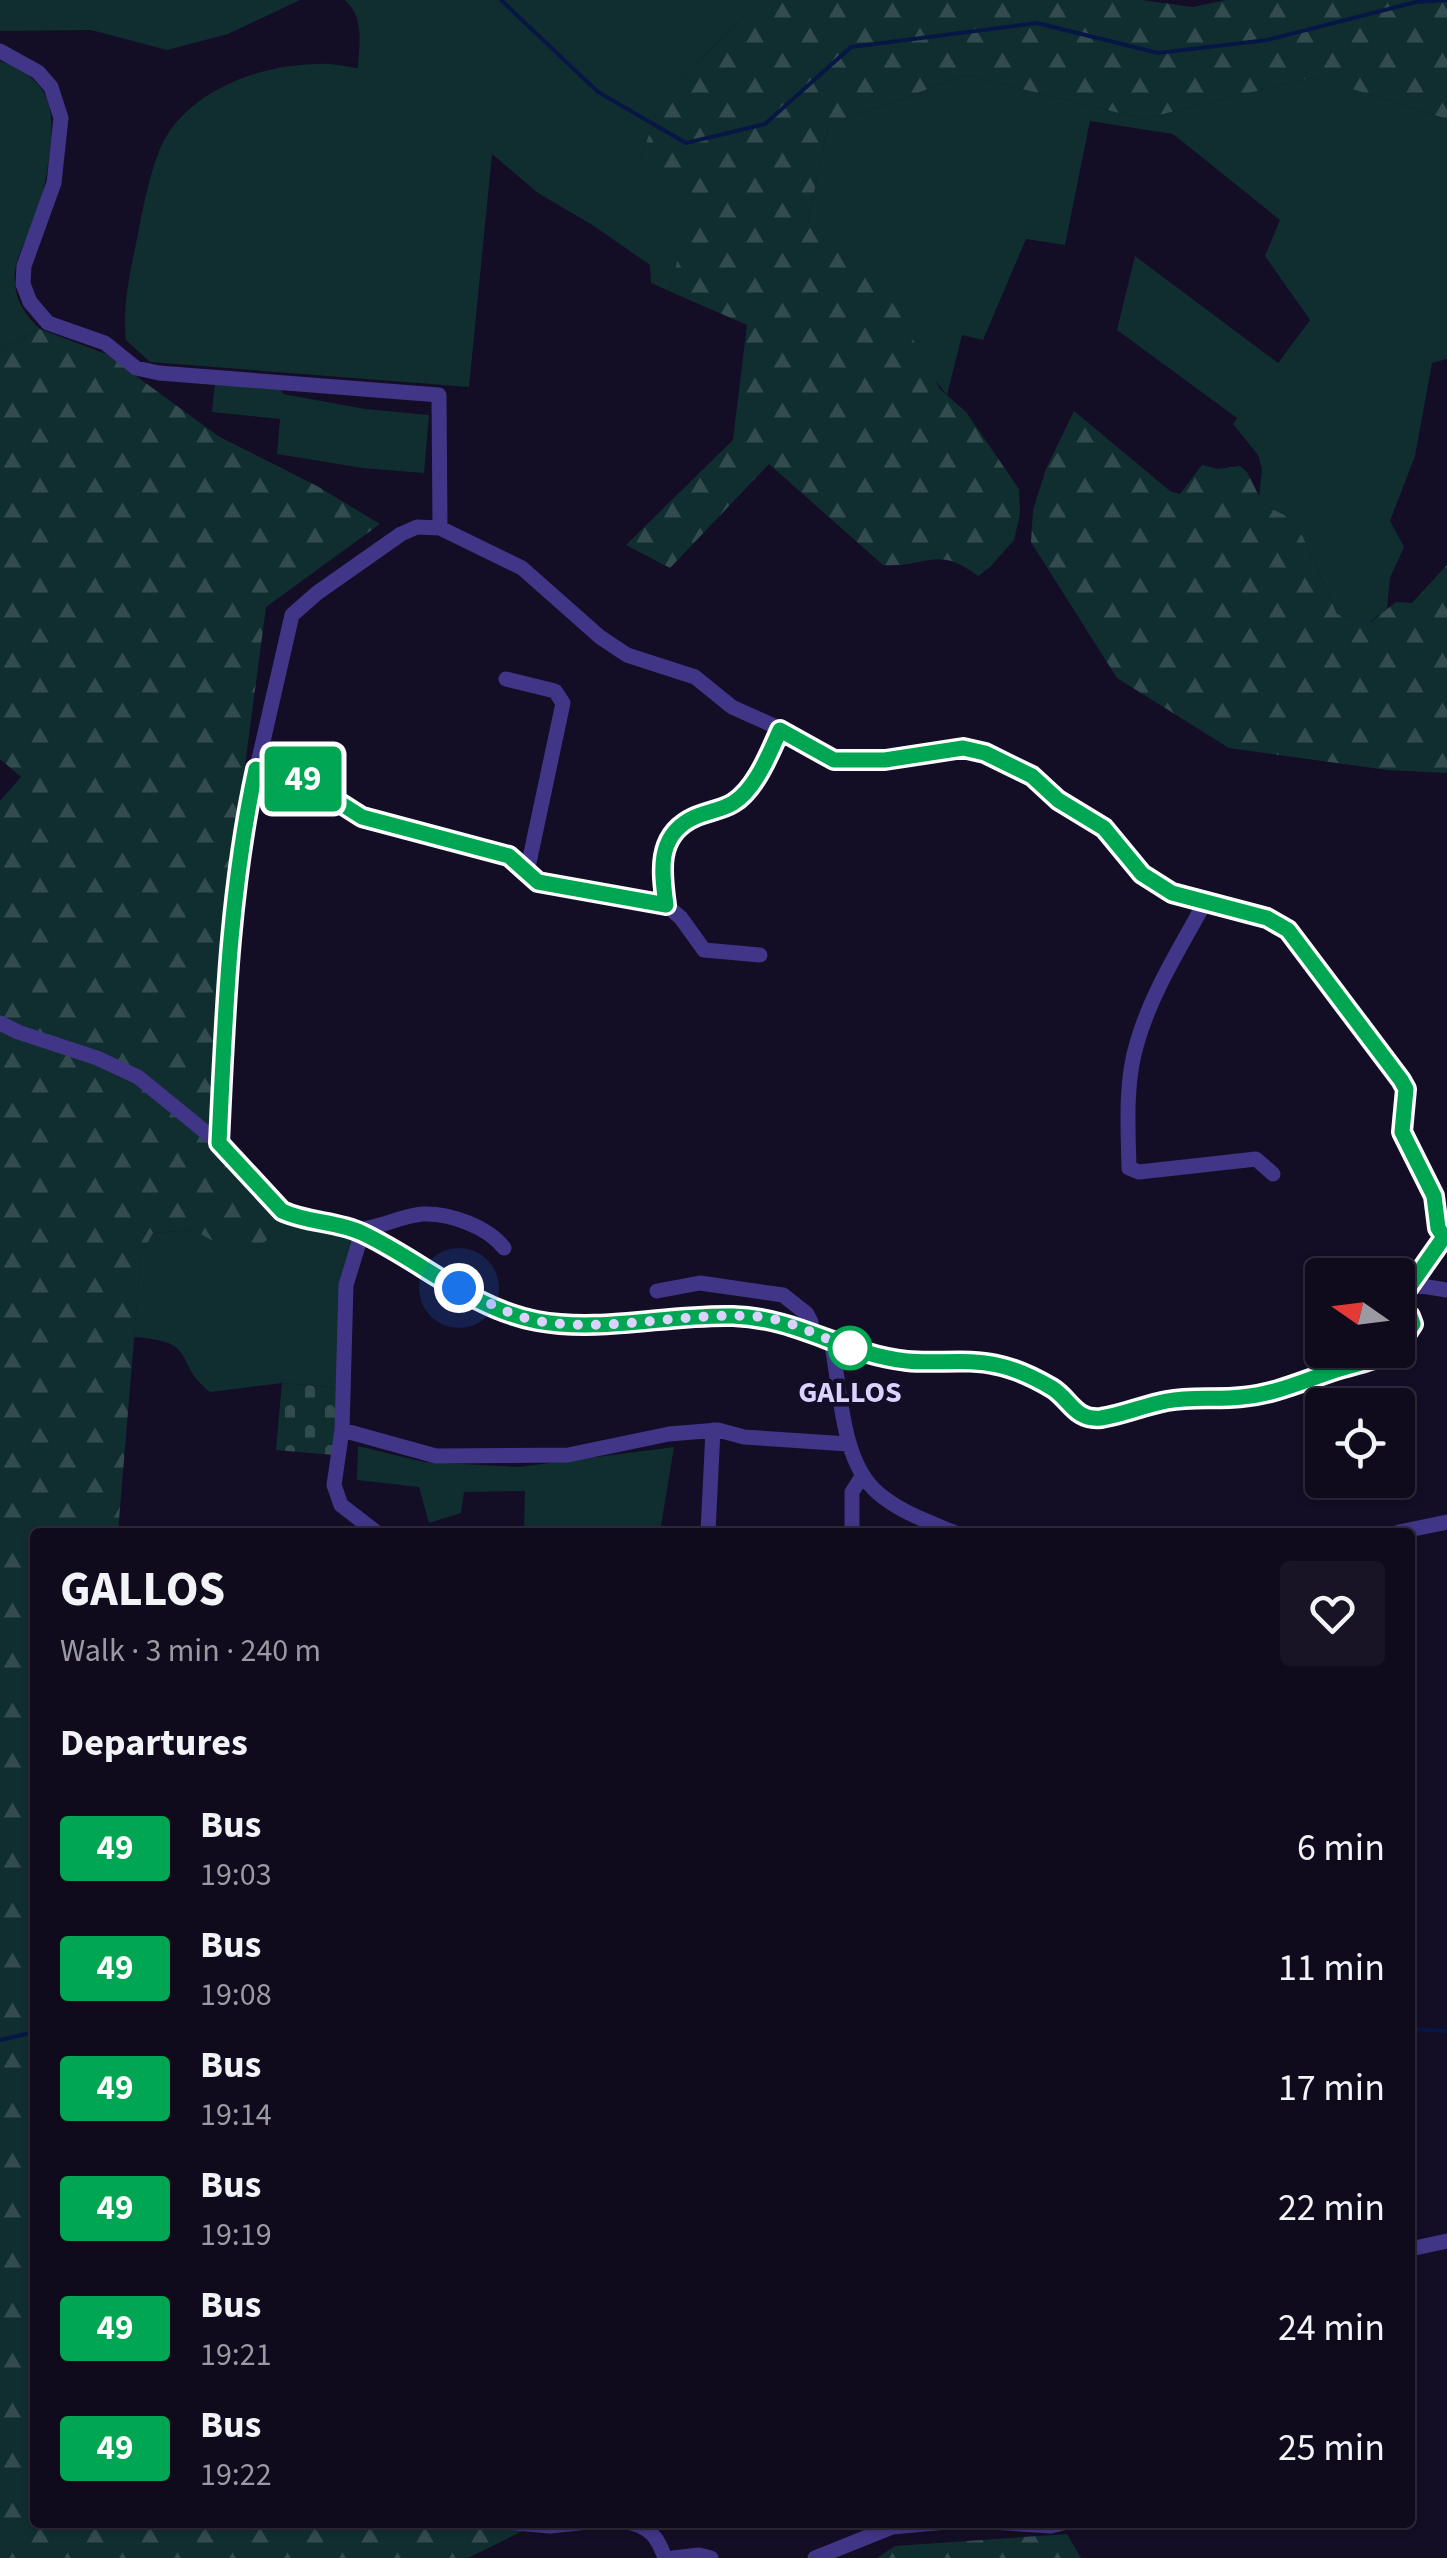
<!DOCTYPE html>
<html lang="en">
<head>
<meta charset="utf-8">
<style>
	:root { --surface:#0f0a1c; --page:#181325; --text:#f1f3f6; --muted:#9b9aa3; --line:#2f2b3b }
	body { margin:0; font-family:"Source Sans 3",sans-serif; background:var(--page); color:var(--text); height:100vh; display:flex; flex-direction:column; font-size:38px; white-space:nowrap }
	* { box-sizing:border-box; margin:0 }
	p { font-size:32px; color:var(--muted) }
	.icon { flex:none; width:55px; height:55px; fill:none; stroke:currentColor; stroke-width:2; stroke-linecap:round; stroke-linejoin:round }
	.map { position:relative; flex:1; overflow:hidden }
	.details { position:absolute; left:30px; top:1528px; width:1385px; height:1000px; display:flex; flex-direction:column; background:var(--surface); border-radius:10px; box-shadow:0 2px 8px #0004,0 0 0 2px var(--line) }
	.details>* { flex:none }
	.badge { padding:0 20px; border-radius:8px; font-size:35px; line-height:65px }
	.needle { width:65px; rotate:284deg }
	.fabs { position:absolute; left:1305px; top:1258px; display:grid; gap:20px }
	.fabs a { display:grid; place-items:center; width:110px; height:110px; border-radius:10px; background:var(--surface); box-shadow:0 2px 8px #0004,0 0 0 2px var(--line); font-size:50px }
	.you { position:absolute; width:50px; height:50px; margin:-25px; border:8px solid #fff; border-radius:50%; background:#1a73e8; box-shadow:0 0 0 15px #1a73e833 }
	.map>.badge { position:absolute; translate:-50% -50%; box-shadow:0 0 0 5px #fff }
	h2 { padding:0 30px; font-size:38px; line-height:90px }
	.round { display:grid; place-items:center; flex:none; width:105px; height:105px; border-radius:10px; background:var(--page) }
	.summary { display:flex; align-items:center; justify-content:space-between; height:170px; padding:0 30px }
	h1 { font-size:48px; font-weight:700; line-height:75px }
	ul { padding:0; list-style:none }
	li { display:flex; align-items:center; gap:30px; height:120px; padding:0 30px }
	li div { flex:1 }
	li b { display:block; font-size:38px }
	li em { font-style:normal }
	li .badge { min-width:110px; font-weight:700; text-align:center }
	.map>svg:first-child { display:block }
	.grass { fill:#102e30 }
	.forest { fill:url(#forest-firs) }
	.cemetery { fill:url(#cemetery-stones) }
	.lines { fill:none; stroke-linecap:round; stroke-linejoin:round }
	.stream { stroke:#071745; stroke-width:4 }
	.minor { stroke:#413587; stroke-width:15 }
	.line-casing { stroke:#fff; stroke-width:22 }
	.line { stroke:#00a651; stroke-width:15 }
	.walk { stroke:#dcd2ff; stroke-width:10; stroke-dasharray:0 18 }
	.stop-dot { fill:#fff; stroke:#00a651; stroke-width:5 }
	.labels { text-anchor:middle; stroke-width:9; stroke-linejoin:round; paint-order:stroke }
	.stop-label { font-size:30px; font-weight:bold; fill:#dcd2ff; stroke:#140d26 }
</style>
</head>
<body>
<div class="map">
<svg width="1447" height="2558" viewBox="0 0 1447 2558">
	<defs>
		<pattern id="forest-firs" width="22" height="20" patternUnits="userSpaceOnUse" patternTransform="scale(2.5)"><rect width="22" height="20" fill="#102e30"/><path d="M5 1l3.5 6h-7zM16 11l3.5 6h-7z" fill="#324b4f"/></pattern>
		<pattern id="cemetery-stones" width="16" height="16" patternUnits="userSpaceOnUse" patternTransform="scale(2.5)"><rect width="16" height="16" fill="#102e30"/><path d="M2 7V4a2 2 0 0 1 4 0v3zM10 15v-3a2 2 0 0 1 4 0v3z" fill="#324b4f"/></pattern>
	</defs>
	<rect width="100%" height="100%" fill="#140d26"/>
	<path class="grass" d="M 0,0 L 300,0 L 228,34 L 167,50 L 91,30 L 0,31 Z
		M 345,0 L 762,0 L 663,95 L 640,160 L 696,196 L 669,291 L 651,283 L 650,265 L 594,226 L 538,193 L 492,154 L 469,387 L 150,362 L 126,340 C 122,304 131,269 138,234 C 143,207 149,177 159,151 C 183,92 259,64 319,64 C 332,63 345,67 358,68 C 359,43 365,18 345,0 Z
		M 0,61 C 52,80 56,109 49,158 C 46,178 43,198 36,218 C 28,238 12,260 15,283 C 16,302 26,316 40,329 L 0,349 Z
		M 966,75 L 1143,119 L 1314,77 L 1447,119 L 1447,359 L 1432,363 L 1415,456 L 1390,521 L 1404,547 L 1390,578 L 1387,609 L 1370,622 L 1337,614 L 1303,537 L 1290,518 L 1263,504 L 1259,496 L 1262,469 L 1258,455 L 1233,424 L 1237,418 L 1117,330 L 1135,256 L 1278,363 L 1310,320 L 1265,256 L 1280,220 L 1173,134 L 1090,121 L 1065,245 L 1026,239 L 983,340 L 962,335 L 947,395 L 808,221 L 828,126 Z
		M 215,382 L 281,389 L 283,394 L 365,409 L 429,415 L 424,473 L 362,468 L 277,454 L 280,419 L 212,412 Z
		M 291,1223 L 356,1240 L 341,1388 L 282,1383 L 210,1392 C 171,1361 201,1342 134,1337 L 141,1255 L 153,1233 L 193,1230 L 208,1237 L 256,1248 Z
		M 358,1446 L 424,1462 L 519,1467 L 674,1447 L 660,1532 L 519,1532 L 524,1530 L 525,1491 L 464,1492 L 461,1513 L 429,1523 L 419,1487 L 357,1480 Z"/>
	<path class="forest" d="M 762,0 L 1142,0 L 1193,7 L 1226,0 L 1447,0 L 1447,119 L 1314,77 L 1143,119 L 966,75 L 828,126 L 808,221 L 891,299 L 940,389 L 966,412 L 1019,489 L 1020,514 L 1014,540 L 990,567 L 978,576 C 937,544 926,568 883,565 L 769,464 L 670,568 L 626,545 L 733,440 L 747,325 L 669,291 L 695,197 L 640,160 L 663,95 Z
		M 40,329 L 106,354 L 218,436 L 317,486 L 380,524 L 266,607 L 220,954 L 214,1148 C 237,1174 259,1209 291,1223 L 256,1248 L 228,1249 L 193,1230 L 153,1233 L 141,1255 L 118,1532 L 35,1532 L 35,2522 L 539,2523 L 468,2558 L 0,2558 L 0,801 L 21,777 L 0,759 L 0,349 Z
		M 1074,411 L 1170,491 L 1180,494 L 1202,465 L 1218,469 L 1240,466 L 1247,472 L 1263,504 L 1290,518 L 1303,537 L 1337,614 L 1371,622 L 1396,602 L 1412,603 L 1447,565 L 1447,773 L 1387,770 L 1229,748 L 1117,678 L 1031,542 L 1033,510 L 1046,469 Z
		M 1067,2534 L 1081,2558 L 877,2558 L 895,2546 Z"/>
	<path class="cemetery" d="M 282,1383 L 341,1388 L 334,1455 L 276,1450 Z"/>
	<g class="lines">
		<path class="stream" d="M 501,0 L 598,92 L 686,143 L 765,124 L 851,47 L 1037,23 L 1158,53 L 1267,40 L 1416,2 L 1447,0
			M 1410,2029 L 1447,2031
			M 0,2040 L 35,2032"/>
		<path class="minor" d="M 0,51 L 38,72 L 51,87 L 61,118 L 54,183 L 24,266 L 23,284 L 30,302 L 48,323 L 105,343 L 136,368 L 159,373 L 439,395 L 440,528
			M 506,679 L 555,691 L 563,703 L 527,872
			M 781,729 L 834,760 L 885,760 L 963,748 L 985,753 L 1031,777 L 1058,800 L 1104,828 L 1142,874 L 1172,893 L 1267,918 L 1288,930 L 1406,1089 L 1403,1132 L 1434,1196 L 1439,1227 L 1444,1237
			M 256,769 L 304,780 L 362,817 L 509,856 L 538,883 L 666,905 L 681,918 L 704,950 L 760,955
			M 1205,902 C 1181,947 1151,993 1137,1043 C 1125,1082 1128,1127 1129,1168 L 1139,1172 L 1256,1159 L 1273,1174
			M 0,1023 L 18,1032 L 97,1058 L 138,1077 L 219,1143 L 282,1211 L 362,1233 L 459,1288 L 512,1314 L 536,1321 L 639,1323 L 728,1316 L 764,1318 L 799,1327 L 846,1347 L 909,1362 L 947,1359 L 1011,1368 L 1058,1391 L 1075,1412 L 1102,1418 L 1167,1401 L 1270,1393 L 1375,1360 L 1392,1350
			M 219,1143 L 228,957 L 242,833 L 292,615 L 317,593 L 401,534 L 417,527 L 440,528 L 522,568 L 600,637 L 627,655 L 695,677 L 732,707 L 781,729 C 770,752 756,789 734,803 C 720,811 702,812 689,820 C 656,839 662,874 666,905
			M 657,1291 L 700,1283 L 783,1295 L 807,1314 L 811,1322 L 810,1332
			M 1409,1291 L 1416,1285 L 1447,1290
			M 831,1341 C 841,1387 840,1461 878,1493 C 900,1512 927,1521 953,1532
			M 1398,1347 L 1413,1324 L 1399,1304 L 1447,1235
			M 342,1430 L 436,1456 L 568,1455 L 669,1434 L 718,1430 L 744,1437 L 848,1444
			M 376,1532 L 341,1505 L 334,1485 L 342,1430 L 346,1285 L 362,1233 L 368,1228 C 386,1225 405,1215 423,1214 C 450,1213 488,1227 504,1248
			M 708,1532 L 713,1430
			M 852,1532 L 852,1492 L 863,1475
			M 1399,1532 L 1447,1522
			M 1410,2249 L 1447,2241
			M 501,2522 L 550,2526 L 589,2522
			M 627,2522 C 650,2526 658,2538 665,2558
			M 990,2522 L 1051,2526 L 1067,2522
			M 673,2558 L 699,2555 L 711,2558
			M 815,2558 L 892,2527 L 947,2522"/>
	</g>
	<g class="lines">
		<g class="line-casing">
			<path id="line" d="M 1392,1350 C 1376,1360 1361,1363 1343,1368 C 1309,1378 1278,1394 1242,1397 C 1217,1400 1192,1396 1167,1401 C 1145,1405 1122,1415 1101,1418 C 1075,1421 1070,1399 1052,1388 C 1035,1378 1017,1369 997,1365 C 967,1358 937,1364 907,1361 C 843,1354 799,1318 733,1316 C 668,1314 602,1333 537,1321 C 472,1309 420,1260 362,1233 C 337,1221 307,1223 282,1211 L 219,1143 C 225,1017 229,893 256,769 L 304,780 L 362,817 L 509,856 L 538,882 L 666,905 C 662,874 656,839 689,820 C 702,812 720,811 733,803 C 756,789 770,752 780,730 L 834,760 L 885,760 L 963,748 L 985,753 L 1032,776 L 1058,800 L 1104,828 L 1142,874 L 1172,893 L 1267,918 L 1288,930 L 1401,1080 L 1406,1089 L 1402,1132 L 1434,1196 L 1438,1228 L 1444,1237 L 1402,1297 L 1399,1304 L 1402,1312 L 1410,1316 L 1413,1324 L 1398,1347"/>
		</g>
		<use href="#line" class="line"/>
		<path class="walk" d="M 459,1288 C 484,1300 510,1316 538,1321 C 612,1334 688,1310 762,1317 C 794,1321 821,1338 850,1348"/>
	</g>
	<circle class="stop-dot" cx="850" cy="1348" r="20"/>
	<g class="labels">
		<g class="stop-label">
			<text x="850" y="1402">GALLOS</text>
		</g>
	</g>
</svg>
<div class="fabs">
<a><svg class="needle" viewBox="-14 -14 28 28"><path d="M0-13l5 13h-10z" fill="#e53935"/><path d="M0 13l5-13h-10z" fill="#9b9aa3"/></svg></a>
<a><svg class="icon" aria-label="locate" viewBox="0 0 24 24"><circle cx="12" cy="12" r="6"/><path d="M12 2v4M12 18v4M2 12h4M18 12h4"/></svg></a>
</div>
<div class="you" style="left:459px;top:1288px"></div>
<b class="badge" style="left:303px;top:779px;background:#00a651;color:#fff">49</b>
<section class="details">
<div class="summary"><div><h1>GALLOS</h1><p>Walk · 3 min · 240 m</p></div><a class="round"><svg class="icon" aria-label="heart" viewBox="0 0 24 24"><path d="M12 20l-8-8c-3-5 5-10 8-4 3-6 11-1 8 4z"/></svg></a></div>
<h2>Departures</h2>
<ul>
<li><span class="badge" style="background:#00a651;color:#fff">49</span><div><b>Bus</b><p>19:03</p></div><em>6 min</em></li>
<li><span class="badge" style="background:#00a651;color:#fff">49</span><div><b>Bus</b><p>19:08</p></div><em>11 min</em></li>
<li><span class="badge" style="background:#00a651;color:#fff">49</span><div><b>Bus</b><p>19:14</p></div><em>17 min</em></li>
<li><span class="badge" style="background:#00a651;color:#fff">49</span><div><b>Bus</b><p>19:19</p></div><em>22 min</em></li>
<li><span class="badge" style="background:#00a651;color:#fff">49</span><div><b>Bus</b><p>19:21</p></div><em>24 min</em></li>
<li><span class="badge" style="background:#00a651;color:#fff">49</span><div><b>Bus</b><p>19:22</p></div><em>25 min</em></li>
</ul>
</section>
</div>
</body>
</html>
